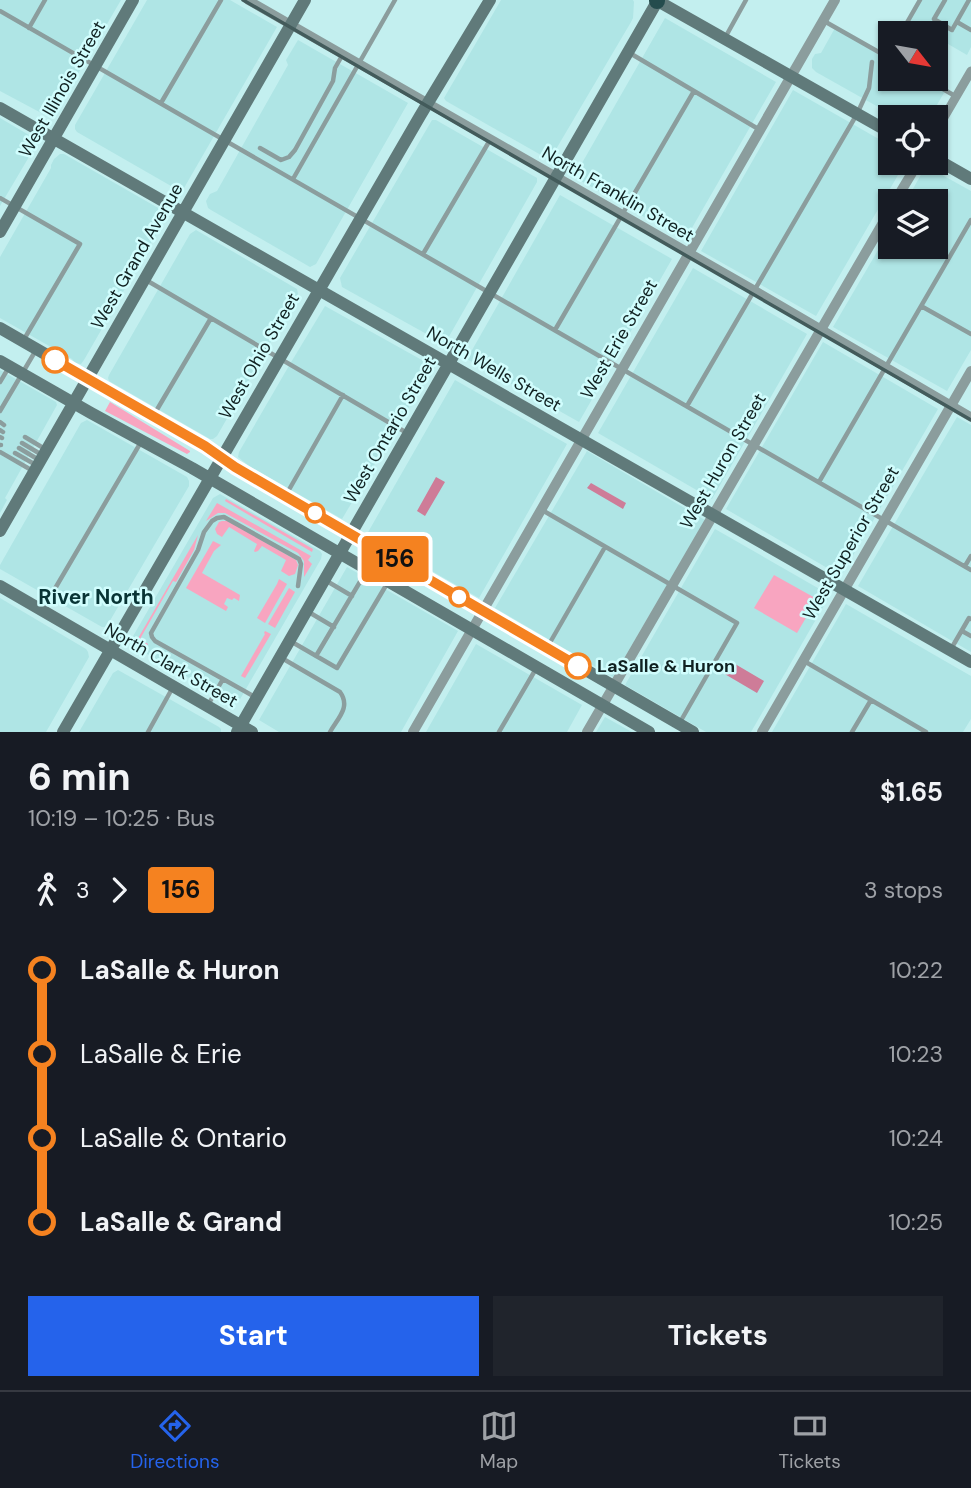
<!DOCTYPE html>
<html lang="en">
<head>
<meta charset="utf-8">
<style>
	:root { --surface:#171b24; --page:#20242c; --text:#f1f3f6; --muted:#9ea1a6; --line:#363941; --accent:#2563eb }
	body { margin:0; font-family:"DM Sans",sans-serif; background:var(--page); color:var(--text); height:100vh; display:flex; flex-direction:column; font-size:26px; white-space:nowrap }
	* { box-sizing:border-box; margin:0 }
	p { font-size:23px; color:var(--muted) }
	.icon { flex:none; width:38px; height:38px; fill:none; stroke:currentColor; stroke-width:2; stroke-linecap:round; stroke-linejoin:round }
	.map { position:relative; height:732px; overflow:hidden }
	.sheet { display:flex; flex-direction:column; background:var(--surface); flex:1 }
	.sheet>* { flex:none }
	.badge { padding:0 14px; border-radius:5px; font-size:24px; line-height:46px }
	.needle { width:46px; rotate:121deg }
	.buttons { position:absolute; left:878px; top:21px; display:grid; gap:14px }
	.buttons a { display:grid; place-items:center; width:70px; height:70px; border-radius:0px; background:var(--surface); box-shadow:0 2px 5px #0004; font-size:35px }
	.map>.badge { position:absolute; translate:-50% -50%; box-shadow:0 0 0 4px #fff }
	.legs { display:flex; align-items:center; gap:10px; height:77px; padding:0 28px; font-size:23px }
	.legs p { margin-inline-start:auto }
	.overview { display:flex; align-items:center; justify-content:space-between; height:119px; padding:0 28px }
	h1 { font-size:38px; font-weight:700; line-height:52px }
	.action { display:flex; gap:14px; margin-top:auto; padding:14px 28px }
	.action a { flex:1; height:80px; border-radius:0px; background:var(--accent); color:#fff; font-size:28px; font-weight:700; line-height:80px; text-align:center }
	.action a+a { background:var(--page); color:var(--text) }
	ul { padding:0 28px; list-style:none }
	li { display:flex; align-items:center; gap:24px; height:84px; font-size:26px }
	li i { display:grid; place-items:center; width:10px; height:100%; margin:0 9px; background:currentColor }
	li i::after { content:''; width:18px; height:18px; margin:-9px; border:5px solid; border-radius:50%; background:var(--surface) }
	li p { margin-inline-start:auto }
	li:first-child i { background:linear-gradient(#0000 50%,currentColor 0) }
	li:last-child i { background:linear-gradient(currentColor 50%,#0000 0) }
	.dock { display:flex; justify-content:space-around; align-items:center; height:98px; border-top:2px solid var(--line); background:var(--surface); font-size:19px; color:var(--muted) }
	.dock a { display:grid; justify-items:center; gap:4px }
	.dock .selected { color:var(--accent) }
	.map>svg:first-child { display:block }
	.built { fill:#afe5e5 }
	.green { fill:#f8a5c0 }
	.water { fill:#ce7c98 }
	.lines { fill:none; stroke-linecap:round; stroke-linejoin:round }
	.service { stroke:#8b9d9d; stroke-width:4.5 }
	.minor { stroke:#8b9d9d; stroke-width:9 }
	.tertiary { stroke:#8b9d9d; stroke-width:10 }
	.secondary { stroke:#607a7a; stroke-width:12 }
	.motorway { stroke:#244c4d; stroke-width:16 }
	.rail { stroke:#435b5b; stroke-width:3.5 }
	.line-1-casing { stroke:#fff; stroke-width:16 }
	.line-1 { stroke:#f58220; stroke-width:10 }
	.stop-1-dot { fill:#fff; stroke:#f58220; stroke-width:3.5 }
	.labels { text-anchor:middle; stroke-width:5; stroke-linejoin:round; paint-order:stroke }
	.street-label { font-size:18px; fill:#102121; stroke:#d0fdfd }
	.stop-label { font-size:18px; font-weight:bold; fill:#102121; stroke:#d0fdfd; text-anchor:start }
	.quarter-label { font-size:21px; font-weight:bold; fill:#083435; stroke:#d0fdfd }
</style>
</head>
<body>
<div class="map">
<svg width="971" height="732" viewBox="0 0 971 732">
	<rect width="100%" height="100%" fill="#c3efef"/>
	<path class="built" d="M 0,0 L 121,0 L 55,113 L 51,116 L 45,115 L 0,91 Z
		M 147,0 L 230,0 L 277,27 L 184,188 L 181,190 L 178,190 L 77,132 L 75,129 L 75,125 Z
		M 501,0 L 633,0 L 634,2 L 633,18 L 631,22 L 552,156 L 548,159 L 446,101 L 444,98 Z
		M 921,0 L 971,0 L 971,47 L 967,55 L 936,37 L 936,33 L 930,33 L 909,21 Z
		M 665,18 L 776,82 L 685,240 L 574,177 Z
		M 835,28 L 891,60 L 891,79 L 924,79 L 945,91 L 930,117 L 896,117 L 816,72 L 812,68 L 812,59 L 815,54 L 821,53 Z
		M 298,40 L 408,103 L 316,264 L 310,267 L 211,210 L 208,208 L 206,201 L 210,194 L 217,191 L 288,65 L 286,60 Z
		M 793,90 L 891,146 L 891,163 L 905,163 L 816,316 L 701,251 Z
		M 0,118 L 34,138 L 36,145 L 0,206 Z
		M 432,120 L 436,120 L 537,178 L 537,182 L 447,340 L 441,342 L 342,287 L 340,278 Z
		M 60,154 L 64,154 L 167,213 L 167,215 L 84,360 L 81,364 L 75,363 L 72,359 L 0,318 L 0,257 L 51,168 L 51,165 L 54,159 Z
		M 926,166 L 971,191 L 971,350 L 947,391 L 833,327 L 891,228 L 891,247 L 936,247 L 936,201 L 906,201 Z
		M 560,195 L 672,259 L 579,422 L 467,359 Z
		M 196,230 L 297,289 L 298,294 L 217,436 L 213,439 L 210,439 L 109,381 L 108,378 L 109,375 L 190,234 Z
		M 693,268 L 807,334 L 712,499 L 598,433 Z
		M 325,306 L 429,364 L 430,367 L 429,373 L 342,519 L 249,466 L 238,457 L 239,452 L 290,364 Z
		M 823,342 L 938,409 L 841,576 L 726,509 Z
		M 0,370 L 56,402 L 57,405 L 5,498 L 7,500 L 0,513 Z
		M 455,380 L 567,444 L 479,598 L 367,534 Z
		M 957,417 L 971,425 L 971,652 L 858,586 Z
		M 87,420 L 187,477 L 189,481 L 189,486 L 108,624 L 105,627 L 102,627 L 0,569 L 0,565 L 81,423 Z
		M 587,451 L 705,520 L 613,677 L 495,608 Z
		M 220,494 L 320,551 L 322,554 L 321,559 L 239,701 L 233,703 L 133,646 L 132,643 L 132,638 L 213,498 Z
		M 715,529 L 830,595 L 751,732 L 706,732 L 625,685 Z
		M 347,567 L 458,631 L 401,732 L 279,732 L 259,720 Z
		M 0,598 L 86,649 L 88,652 L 89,657 L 46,732 L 0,732 Z
		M 846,604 L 971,676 L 971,719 L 963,732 L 772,732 Z
		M 476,644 L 582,705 L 567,732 L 426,732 Z
		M 118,670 L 219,727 L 221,729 L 221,732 L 79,732 L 113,673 Z
		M 605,717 L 632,732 L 596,732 Z"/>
	<path class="green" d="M 110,402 L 190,451 L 190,452 L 187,454 L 105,411 Z
		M 226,499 L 313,549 L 312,552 L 225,501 Z
		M 217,503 L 311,556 L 308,560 L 312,564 L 304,577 L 304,561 L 298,553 L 225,513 L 218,513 L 206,521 Z
		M 222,521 L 228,521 L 296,560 L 298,565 L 295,574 L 289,576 L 281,571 L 286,560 L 262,546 L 258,551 L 255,552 L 254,551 L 257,544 L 229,527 L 222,537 L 217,534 L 215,529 L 219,522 Z
		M 198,535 L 194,550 L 176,582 L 173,581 L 140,639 L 148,644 L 147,646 L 137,640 Z
		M 213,541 L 221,545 L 214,551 L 202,573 L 240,595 L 239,601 L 234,598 L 232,600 L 227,598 L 224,604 L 228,607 L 226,611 L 186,588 Z
		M 774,575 L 817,599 L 797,633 L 754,608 Z
		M 279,579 L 287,584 L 265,623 L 257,618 L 277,584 Z
		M 289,588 L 295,592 L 275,628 L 268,624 Z
		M 265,631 L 271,634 L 245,678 L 241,676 L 265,634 L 264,633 Z"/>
	<path class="water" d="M 436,477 L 445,482 L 425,516 L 417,511 Z
		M 591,483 L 626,503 L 623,509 L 587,488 Z
		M 730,661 L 764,681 L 757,693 L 723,673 Z"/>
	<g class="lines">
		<path class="service" d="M 945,0 L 934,19 L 952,30 L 969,0
			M 0,11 L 971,570
			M 824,21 L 891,59
			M 957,22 L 971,30
			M 29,28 L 45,0
			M 901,33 L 920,0
			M 726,36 L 746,0
			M 628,52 L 760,130
			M 926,79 L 955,96
			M 161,103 L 221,0
			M 260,148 L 281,160 L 289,157 L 295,150 L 333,81 L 335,68 L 343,54
			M 293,179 L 395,0
			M 0,198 L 80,244 L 23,341
			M 423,254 L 490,140
			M 146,280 L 407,433
			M 921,306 L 971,334
			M 555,330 L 694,91
			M 0,382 L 9,367
			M 687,406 L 857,114 L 869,88 L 872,62
			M 0,411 L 36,350
			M 155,413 L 211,318
			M 0,422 L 4,425
			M 0,430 L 3,432
			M 0,437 L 2,438
			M 25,437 L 45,449
			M 22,443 L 42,455
			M 0,445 L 1,445
			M 19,448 L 39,460
			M 0,452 L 33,471
			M 15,453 L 36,465
			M 819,482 L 971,220
			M 286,495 L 343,395
			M 542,510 L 737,623 L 679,724
			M 965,566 L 971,556
			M 325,580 L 352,596
			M 43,609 L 141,442
			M 307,611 L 334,627
			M 962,631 L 971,636
			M 292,642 L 337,668 L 388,582
			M 548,646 L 605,547
			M 951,649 L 969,618 L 971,619
			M 316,656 L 367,570
			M 280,657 L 340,692 C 351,707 338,718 330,732
			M 804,661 L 926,732
			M 223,679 L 255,697
			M 208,705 L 223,679 L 155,641 L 152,637 L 151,633 L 198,550 L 204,532 L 212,521 L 217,518 L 224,517 L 299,559 L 301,564 L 298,586
			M 148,732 L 173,687
			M 499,732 L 537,667
			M 852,732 L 871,700"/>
		<path class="minor" d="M 248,0 L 754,290 L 971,417
			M 936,131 L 971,71"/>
		<path class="tertiary" d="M 895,201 L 918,163
			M 413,732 L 835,0
			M 587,732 L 891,209
			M 762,732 L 971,371"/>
		<path class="secondary" d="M 656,0 L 891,133
			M 0,108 L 971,662
			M 936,159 L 971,179
			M 0,232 L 133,0
			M 0,328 L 205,446 L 235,467 L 693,732
			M 0,361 L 91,413 L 192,468 L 649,732
			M 0,531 L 305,0
			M 0,586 L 252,732
			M 63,732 L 420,116 L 490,0
			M 237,732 L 658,0"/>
		<path class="motorway" d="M 657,0 L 657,1"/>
		<path class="rail" d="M 243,0 L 971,420"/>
	</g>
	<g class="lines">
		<g class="line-1-casing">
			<path id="line-1" d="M 55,360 L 205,446 L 235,467 L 578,666"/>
		</g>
		<use href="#line-1" class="line-1"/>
	</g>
	<g class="stop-1-dot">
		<circle cx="55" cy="360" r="12"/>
		<circle cx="315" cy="513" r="9"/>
		<circle cx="459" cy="597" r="9"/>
		<circle cx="578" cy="666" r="12"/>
	</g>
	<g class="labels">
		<g class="street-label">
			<text transform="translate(62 89) rotate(-60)" y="6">West Illinois Street</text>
			<text transform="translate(618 194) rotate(30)" y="6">North Franklin Street</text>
			<text transform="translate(137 256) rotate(-60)" y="6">West Grand Avenue</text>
			<text transform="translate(619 339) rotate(-60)" y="6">West Erie Street</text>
			<text transform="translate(259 356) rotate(-60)" y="6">West Ohio Street</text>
			<text transform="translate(494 369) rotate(30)" y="6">North Wells Street</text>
			<text transform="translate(390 430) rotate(-60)" y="6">West Ontario Street</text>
			<text transform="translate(723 461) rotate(-60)" y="6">West Huron Street</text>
			<text transform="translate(851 543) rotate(-60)" y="6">West Superior Street</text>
			<text transform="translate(171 665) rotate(30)" y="6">North Clark Street</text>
		</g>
		<g class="stop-label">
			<text x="597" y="672">LaSalle &amp; Huron</text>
		</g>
		<g class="quarter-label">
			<text x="96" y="604">River North</text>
		</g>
	</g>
</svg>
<div class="buttons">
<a><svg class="needle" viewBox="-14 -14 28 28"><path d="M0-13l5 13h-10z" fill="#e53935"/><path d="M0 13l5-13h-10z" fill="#9ea1a6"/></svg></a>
<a><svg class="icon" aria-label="locate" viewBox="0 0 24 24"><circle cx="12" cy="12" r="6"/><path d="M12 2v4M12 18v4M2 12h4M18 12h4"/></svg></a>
<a><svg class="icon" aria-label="layers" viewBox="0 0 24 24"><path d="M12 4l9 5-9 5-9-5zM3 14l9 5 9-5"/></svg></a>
</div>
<b class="badge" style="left:395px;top:559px;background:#f58220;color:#111">156</b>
</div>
<section class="sheet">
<div class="overview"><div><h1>6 min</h1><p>10:19 – 10:25 · Bus</p></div><b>$1.65</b></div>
<div class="legs"><svg class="icon" aria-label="walk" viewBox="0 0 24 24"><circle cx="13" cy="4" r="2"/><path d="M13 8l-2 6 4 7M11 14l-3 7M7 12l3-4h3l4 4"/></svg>3<svg class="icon" aria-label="forward" viewBox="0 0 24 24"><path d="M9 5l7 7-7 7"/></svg><b class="badge" style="background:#f58220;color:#111">156</b><p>3 stops</p></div>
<ul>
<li><i style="color:#f58220"></i><b>LaSalle &amp; Huron</b><p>10:22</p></li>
<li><i style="color:#f58220"></i><span>LaSalle &amp; Erie</span><p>10:23</p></li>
<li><i style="color:#f58220"></i><span>LaSalle &amp; Ontario</span><p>10:24</p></li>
<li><i style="color:#f58220"></i><b>LaSalle &amp; Grand</b><p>10:25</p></li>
</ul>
<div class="action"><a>Start</a><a>Tickets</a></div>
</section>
<nav class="dock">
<a class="selected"><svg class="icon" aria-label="directions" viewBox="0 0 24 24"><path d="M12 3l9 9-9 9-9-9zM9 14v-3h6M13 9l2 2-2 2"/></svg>Directions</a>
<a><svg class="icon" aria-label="map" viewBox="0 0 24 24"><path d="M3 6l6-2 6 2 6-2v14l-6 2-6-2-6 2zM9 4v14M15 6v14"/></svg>Map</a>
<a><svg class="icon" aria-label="tickets" viewBox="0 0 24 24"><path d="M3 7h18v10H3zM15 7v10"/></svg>Tickets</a>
</nav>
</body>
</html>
